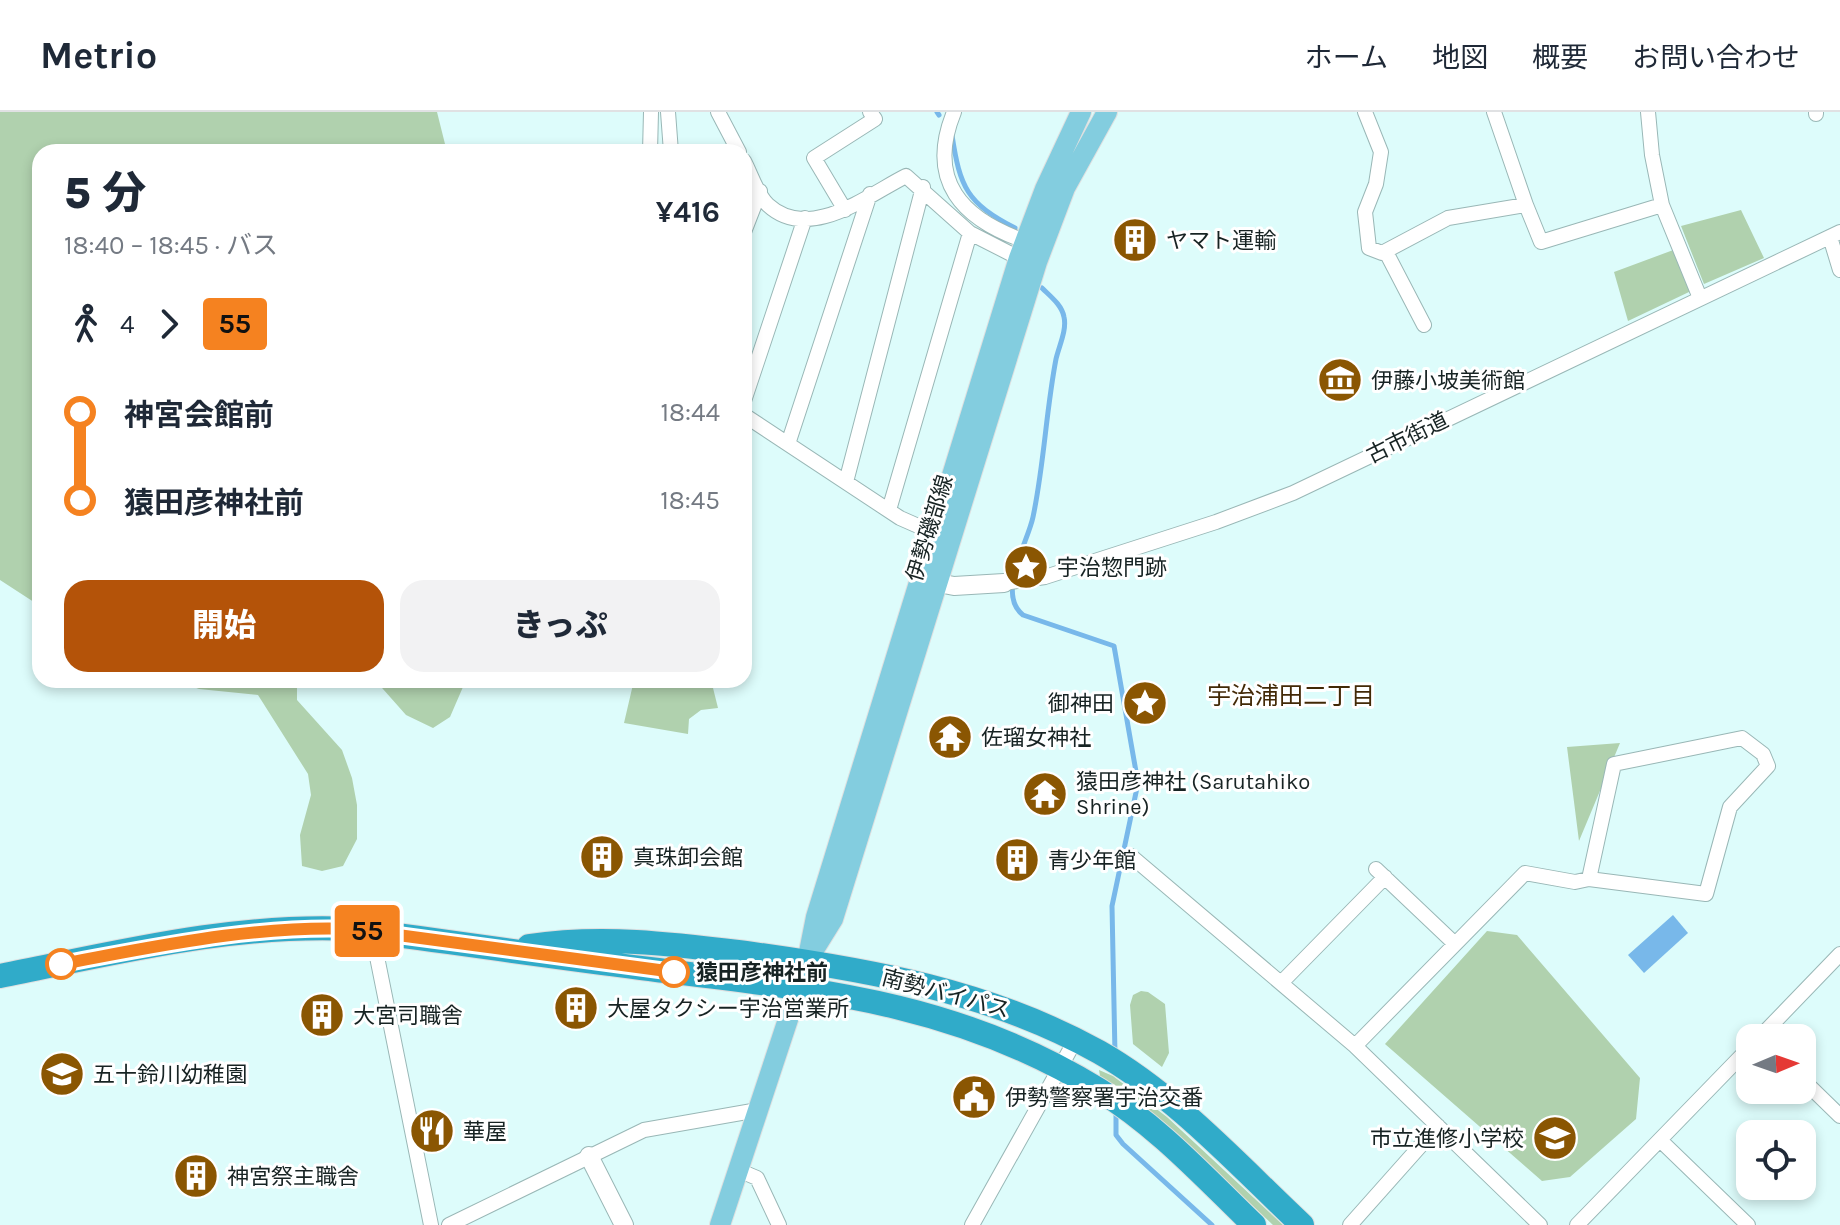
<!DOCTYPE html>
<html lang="ja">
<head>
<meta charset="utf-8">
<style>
	:root { --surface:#fff; --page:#f2f2f3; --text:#1f2937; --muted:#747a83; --line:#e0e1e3; --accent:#b45309 }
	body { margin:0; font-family:Karla,"Noto Sans JP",sans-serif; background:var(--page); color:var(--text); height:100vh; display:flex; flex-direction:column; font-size:30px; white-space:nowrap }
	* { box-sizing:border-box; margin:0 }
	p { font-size:26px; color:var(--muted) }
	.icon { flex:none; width:44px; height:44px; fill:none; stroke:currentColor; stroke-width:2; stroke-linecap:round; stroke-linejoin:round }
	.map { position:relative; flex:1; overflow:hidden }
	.sheet { position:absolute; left:32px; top:32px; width:720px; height:544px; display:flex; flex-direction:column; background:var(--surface); border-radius:24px; box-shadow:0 4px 12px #0003 }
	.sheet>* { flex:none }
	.badge { padding:0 16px; border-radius:6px; font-size:28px; line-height:52px }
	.needle { width:52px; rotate:88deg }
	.controls { position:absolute; left:1736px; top:912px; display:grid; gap:16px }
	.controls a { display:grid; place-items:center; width:80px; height:80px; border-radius:16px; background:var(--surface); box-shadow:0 4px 12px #0003; font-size:40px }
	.map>.badge { position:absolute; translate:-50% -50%; box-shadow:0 0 0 4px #fff }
	.legs { display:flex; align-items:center; gap:12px; height:88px; padding:0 32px; font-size:26px }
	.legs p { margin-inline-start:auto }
	.summary { display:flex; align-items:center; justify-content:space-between; height:136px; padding:0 32px }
	h1 { font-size:44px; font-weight:800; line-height:60px }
	.primary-button { display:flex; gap:16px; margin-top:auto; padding:16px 32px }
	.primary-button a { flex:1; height:92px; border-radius:24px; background:var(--accent); color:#fff; font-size:32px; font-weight:800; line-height:92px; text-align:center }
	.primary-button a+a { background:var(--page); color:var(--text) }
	ul { padding:0 32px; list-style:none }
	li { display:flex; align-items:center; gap:28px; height:88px; font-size:30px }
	li i { display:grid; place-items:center; width:12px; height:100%; margin:0 10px; background:currentColor }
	li i::after { content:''; width:20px; height:20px; margin:-10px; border:6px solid; border-radius:50%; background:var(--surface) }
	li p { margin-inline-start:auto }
	li:first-child i { background:linear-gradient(#0000 50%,currentColor 0) }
	li:last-child i { background:linear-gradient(currentColor 50%,#0000 0) }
	header { display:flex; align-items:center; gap:48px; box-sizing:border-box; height:112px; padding:0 40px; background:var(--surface); border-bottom:2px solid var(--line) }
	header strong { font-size:38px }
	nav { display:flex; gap:44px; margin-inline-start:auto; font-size:28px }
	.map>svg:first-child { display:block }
	.green { fill:#b0d1ae }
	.water { fill:#78b8ea }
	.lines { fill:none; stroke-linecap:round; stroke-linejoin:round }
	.stream { stroke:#78b8ea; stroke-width:5 }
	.street-casing { stroke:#99b7b6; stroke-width:16 }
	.secondary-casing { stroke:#99b7b6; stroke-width:20 }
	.primary-casing { stroke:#dfe0e0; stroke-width:22 }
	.highway-casing { stroke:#dfe0e0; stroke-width:26 }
	.street { stroke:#fff; stroke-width:14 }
	.secondary { stroke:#fff; stroke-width:18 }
	.primary { stroke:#83cddf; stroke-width:20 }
	.highway { stroke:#30abc9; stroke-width:24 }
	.line-1-casing { stroke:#fff; stroke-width:18 }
	.line-1 { stroke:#f58220; stroke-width:12 }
	.stop-1-dot { fill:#fff; stroke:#f58220; stroke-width:4 }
	.labels { text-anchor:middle; stroke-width:6; stroke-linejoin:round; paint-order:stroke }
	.poi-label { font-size:22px; fill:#172323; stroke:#fff; text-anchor:start }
	.street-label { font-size:22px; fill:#172323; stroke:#fff }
	.stop-label { font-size:22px; font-weight:bold; fill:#172323; stroke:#fff; text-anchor:start }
	.neighbourhood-label { font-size:24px; fill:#422906; stroke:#fff }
</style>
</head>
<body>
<header>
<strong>Metrio</strong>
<nav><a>ホーム</a><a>地図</a><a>概要</a><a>お問い合わせ</a></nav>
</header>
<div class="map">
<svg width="1840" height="1113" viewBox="0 0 1840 1113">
	<rect width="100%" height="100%" fill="#ddfcfb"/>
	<path class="green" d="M 0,0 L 437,0 L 447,40 L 40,40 L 40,494 L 0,468 Z
		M 1741,98 L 1764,146 L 1704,172 L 1681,114 Z
		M 1676,137 L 1690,173 L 1689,180 L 1628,209 L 1614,160 Z
		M 175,568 L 302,568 L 297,571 L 297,588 L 342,638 L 352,666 L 357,693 L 357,727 L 343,754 L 322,759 L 302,754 L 300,723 L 311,683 L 308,662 L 258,583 L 199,577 Z
		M 375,568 L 466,568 L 450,605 L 433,616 L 406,603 Z
		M 634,568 L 711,568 L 718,596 L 701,598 L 689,607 L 688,622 L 624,611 Z
		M 1620,631 L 1579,729 L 1567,635 Z
		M 1487,819 L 1517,823 L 1640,966 L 1636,1007 L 1570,1065 L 1542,1069 L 1385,932 Z
		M 1141,879 L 1148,880 L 1165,892 L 1169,941 L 1162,955 L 1133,932 L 1130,893 L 1133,883 Z
		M 1099,958 L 1113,964 L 1167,1005 L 1283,1113 L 1273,1113 L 1163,1010 L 1100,964 Z"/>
	<path class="water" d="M 1673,803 L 1688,821 L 1644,861 L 1628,843 Z"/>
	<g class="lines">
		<path class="stream" d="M 937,0 L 939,3
			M 952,23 C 960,76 967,91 1015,116
			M 1042,176 C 1050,184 1062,193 1064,205 C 1067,218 1059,234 1056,247 C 1046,299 1044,353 1033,405 C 1028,430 996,482 1023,503 L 1114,534 L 1138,671 L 1112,794 L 1115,942
			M 1116,1000 L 1116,1023 L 1123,1032 L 1212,1113"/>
		<g class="street-casing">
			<path id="street" d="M 668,0 L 671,40
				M 718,0 L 739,40
				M 954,0 C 926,69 962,107 1025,129
				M 1365,0 L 1381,40 L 1376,72 L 1365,100 L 1369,136 L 1382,141 L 1448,106 L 1526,93 L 1541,130 L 1662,93
				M 1494,0 L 1526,93
				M 1648,0 L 1652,43 L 1662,93 L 1700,186
				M 1816,2 L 1816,0
				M 650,40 L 651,0
				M 744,49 C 751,62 757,83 768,93 C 809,131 868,83 906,64 L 970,121 L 1019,146
				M 845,98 L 814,46 L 875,7 L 870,0
				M 744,120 L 760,79
				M 1830,125 L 1840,158
				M 1386,140 L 1424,213
				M 744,289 L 805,106
				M 744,303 L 900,406 L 934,421
				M 788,332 L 870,82
				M 846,370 L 923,75
				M 889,398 L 970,121
				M 1004,471 L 1045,465 L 1216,410 L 1293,381 L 1840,120
				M 1742,626 L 1763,642 L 1768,654 L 1730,695 L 1706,782 L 1589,767 L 1614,652 Z
				M 1131,744 L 1355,934 L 1540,1113
				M 1376,757 L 1454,831
				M 372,820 L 431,1113
				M 1281,871 L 1385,765
				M 1759,926 L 1840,842
				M 1355,934 L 1525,761 L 1575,770 L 1589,767
				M 1802,967 L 1840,1004
				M 1660,1028 L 1748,1113
				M 738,1058 L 757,1066 L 779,1113
				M 449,1113 L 644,1018 L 758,998
				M 972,1113 L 1076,927
				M 1350,1113 L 1438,1014
				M 1577,1113 L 1750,935"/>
		</g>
		<g class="secondary-casing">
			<path id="secondary" d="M 923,468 L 954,474 L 1004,471
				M 589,1044 L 624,1113"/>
		</g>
		<g class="primary-casing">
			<path id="primary" d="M 815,836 L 833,807 L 1037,150 L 1065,76 L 1107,0
				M 720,1113 L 807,850 L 816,805 L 1019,146 L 1045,77 L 1081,0"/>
		</g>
		<g class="highway-casing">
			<path id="highway" d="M 529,834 C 603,823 673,832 746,841 C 870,858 989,879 1099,940 C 1175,983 1239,1054 1302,1113
				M 0,864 C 116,841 234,811 353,817 C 449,830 545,844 641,856 C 808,877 952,887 1099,978 C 1158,1014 1205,1066 1254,1113"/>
		</g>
		<use href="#street" class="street"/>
		<use href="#secondary" class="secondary"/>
		<use href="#primary" class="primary"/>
		<use href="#highway" class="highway"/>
	</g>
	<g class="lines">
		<g class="line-1-casing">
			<path id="line-1" d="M 61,852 C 159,834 254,813 353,817 L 674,860"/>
		</g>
		<use href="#line-1" class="line-1"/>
	</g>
	<defs>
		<g id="building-disc" transform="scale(2.3)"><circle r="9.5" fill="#8a5602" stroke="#fff"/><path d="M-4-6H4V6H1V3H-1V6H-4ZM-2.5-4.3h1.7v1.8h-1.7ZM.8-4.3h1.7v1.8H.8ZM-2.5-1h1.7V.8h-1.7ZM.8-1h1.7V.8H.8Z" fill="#fff"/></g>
		<g id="museum-disc" transform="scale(2.3)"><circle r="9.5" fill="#8a5602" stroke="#fff"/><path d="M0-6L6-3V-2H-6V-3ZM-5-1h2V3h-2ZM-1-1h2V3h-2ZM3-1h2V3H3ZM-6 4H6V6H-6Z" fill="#fff"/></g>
		<g id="sight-disc" transform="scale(2.3)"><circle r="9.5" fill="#8a5602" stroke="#fff"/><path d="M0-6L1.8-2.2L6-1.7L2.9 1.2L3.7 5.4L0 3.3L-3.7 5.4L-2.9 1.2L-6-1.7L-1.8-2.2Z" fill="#fff"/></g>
		<g id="temple-disc" transform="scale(2.3)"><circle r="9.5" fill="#8a5602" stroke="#fff"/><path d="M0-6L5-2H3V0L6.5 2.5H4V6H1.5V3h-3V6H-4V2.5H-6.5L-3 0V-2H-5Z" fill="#fff"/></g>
		<g id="school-disc" transform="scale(2.3)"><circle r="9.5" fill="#8a5602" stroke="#fff"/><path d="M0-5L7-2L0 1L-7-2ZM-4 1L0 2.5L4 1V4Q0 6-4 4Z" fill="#fff"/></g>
		<g id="civic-disc" transform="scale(2.3)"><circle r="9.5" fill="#8a5602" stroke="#fff"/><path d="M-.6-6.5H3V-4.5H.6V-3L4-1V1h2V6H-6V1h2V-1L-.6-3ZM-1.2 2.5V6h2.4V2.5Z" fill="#fff"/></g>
		<g id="restaurant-disc" transform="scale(2.3)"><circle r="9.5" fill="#8a5602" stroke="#fff"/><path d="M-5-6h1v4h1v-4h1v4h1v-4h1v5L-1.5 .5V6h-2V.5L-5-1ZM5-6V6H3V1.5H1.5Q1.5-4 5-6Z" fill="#fff"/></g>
	</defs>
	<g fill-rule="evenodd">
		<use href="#building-disc" x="1135" y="128"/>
		<use href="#museum-disc" x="1340" y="268"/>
		<use href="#sight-disc" x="1026" y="455"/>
		<use href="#sight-disc" x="1145" y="591"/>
		<use href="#temple-disc" x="950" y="625"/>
		<use href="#temple-disc" x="1045" y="682"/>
		<use href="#building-disc" x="602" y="745"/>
		<use href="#building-disc" x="1017" y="748"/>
		<use href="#building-disc" x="576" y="896"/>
		<use href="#building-disc" x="322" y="903"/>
		<use href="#school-disc" x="62" y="962"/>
		<use href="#civic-disc" x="974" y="985"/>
		<use href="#restaurant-disc" x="432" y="1019"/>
		<use href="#school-disc" x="1555" y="1026"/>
		<use href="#building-disc" x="196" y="1064"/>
	</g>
	<g class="stop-1-dot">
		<circle cx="61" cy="852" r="14"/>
		<circle cx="674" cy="860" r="14"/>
	</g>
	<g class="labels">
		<g class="poi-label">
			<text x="1166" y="136">ヤマト運輸</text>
			<text x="1371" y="276">伊藤小坡美術館</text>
			<text x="1057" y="463">宇治惣門跡</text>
			<text x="1114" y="599" text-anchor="end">御神田</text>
			<text x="981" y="633">佐瑠女神社</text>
			<text x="1076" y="677">猿田彦神社 (Sarutahiko<tspan x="1076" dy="25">Shrine)</tspan></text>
			<text x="633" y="753">真珠卸会館</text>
			<text x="1048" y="756">青少年館</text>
			<text x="607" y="904">大屋タクシー宇治営業所</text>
			<text x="353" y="911">大宮司職舎</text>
			<text x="93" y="970">五十鈴川幼稚園</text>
			<text x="1005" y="993">伊勢警察署宇治交番</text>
			<text x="463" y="1027">華屋</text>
			<text x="1524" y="1034" text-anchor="end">市立進修小学校</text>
			<text x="227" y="1072">神宮祭主職舎</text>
		</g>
		<g class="street-label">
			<text transform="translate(1407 325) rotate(-26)" y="8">古市街道</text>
			<text transform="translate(929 416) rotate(-73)" y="8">伊勢磯部線</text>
			<text transform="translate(946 881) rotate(15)" y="8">南勢バイパス</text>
		</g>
		<g class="stop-label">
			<text x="696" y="868">猿田彦神社前</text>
		</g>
		<g class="neighbourhood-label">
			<text x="1291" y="592">宇治浦田二丁目</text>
		</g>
	</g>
</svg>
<div class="controls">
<a><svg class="needle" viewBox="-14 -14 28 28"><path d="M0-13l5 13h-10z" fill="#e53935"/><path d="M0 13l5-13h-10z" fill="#747a83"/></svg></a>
<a><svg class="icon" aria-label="locate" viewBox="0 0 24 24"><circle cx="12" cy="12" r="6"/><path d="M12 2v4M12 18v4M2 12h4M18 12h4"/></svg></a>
</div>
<b class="badge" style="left:367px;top:819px;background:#f58220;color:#111">55</b>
<section class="sheet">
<div class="summary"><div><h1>5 分</h1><p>18:40 – 18:45 · バス</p></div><b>¥416</b></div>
<div class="legs"><svg class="icon" aria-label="walk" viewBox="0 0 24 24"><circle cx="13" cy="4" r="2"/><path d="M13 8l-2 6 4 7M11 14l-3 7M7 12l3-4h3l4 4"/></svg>4<svg class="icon" aria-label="forward" viewBox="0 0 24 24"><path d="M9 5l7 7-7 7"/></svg><b class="badge" style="background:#f58220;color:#111">55</b></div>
<ul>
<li><i style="color:#f58220"></i><b>神宮会館前</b><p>18:44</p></li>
<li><i style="color:#f58220"></i><b>猿田彦神社前</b><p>18:45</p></li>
</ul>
<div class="primary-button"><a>開始</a><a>きっぷ</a></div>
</section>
</div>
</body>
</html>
